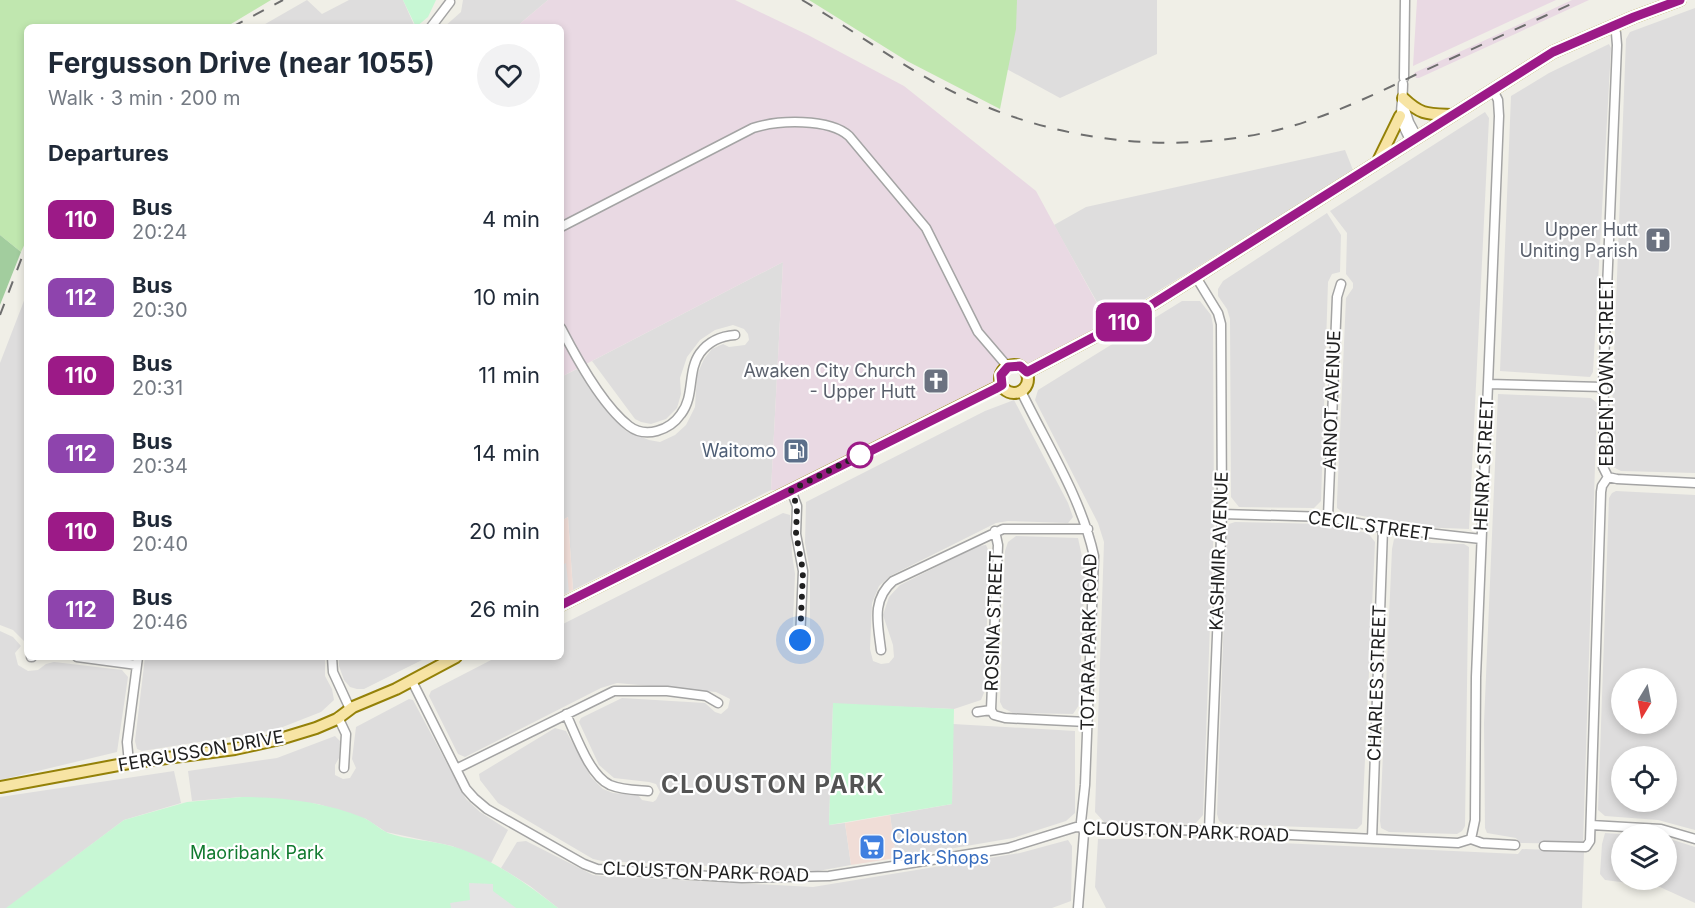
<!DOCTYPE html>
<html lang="en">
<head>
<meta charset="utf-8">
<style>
	:root { --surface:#fff; --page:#f2f2f3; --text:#1f2937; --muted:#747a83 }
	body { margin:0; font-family:Inter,sans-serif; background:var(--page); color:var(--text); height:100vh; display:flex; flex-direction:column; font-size:22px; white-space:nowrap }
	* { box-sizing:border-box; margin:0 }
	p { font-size:20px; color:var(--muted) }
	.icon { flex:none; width:33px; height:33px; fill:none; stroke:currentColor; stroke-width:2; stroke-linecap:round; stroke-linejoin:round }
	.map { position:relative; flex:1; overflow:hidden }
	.sheet { position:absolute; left:24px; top:24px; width:540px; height:636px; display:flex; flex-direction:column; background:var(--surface); border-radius:9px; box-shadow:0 3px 9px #0003 }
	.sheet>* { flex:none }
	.badge { padding:0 12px; border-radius:9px; font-size:21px; line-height:39px }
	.needle { width:39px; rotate:190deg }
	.buttons { position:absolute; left:1611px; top:668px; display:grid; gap:12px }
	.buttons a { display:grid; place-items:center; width:66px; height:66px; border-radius:50%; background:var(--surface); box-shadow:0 3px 9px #0003; font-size:30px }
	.you { position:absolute; width:30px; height:30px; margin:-15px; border:4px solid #fff; border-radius:50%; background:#1a73e8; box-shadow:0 0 0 9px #1a73e833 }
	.map>.badge { position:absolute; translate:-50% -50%; box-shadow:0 0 0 3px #fff }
	h2 { padding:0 24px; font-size:22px; line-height:54px }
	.round { display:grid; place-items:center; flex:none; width:63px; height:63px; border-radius:32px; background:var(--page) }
	.summary { display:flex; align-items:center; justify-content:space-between; height:102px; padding:0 24px }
	h1 { font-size:28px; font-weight:700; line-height:45px }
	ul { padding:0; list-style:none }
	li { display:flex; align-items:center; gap:18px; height:78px; padding:0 24px }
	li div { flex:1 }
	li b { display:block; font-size:22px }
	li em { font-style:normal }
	li .badge { min-width:66px; font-weight:700; text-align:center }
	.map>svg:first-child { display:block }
	.residential { fill:#dedddd; fill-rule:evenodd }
	.commercial { fill:#f0ddd7 }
	.industrial { fill:#e9d9e3 }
	.grass { fill:#c0e7af }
	.forest { fill:#a2cd9e }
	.park { fill:#c7f7d4 }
	.parking { fill:#e4e4e4 }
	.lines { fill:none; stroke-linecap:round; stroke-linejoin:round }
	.minor-casing { stroke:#a4a4a4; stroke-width:11 }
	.major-casing { stroke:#948108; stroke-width:14 }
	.minor { stroke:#fff; stroke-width:8 }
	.major { stroke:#f7e4a4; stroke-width:10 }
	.rail { stroke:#6e6e6e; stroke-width:2; stroke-dasharray:12 12; stroke-linecap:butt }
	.line-casing { stroke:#fff; stroke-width:14 }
	.line { stroke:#9c1a87; stroke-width:9 }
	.walk { stroke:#202020; stroke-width:6; stroke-dasharray:0 10.8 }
	.stop-dot { fill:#fff; stroke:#9c1a87; stroke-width:3 }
	.labels { text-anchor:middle; stroke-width:4.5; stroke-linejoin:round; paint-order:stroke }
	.worship-label { font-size:18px; fill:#5b616d; stroke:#fff; text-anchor:end }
	.street-label { font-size:18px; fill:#202020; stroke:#fff }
	.service-label { font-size:18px; fill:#4e5e75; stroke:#fff; text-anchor:end }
	.shop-label { font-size:18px; fill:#366cbe; stroke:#fff; text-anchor:start }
	.park-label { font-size:18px; fill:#117a2f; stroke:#fff }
	.district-label { font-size:24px; font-weight:bold; letter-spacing:1.5px; fill:#535353; stroke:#fff }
</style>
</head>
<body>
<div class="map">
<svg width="1695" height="908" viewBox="0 0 1695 908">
	<rect width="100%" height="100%" fill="#f0efe7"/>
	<path class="residential" d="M 307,0 L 322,14 L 349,0 L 403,0 L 415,27 L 260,27 Z
		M 463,0 L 548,0 L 516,27 L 444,27 L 461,12 Z
		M 1016,0 L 1157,0 L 1157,54 L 1060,98 L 1003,67 Z
		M 1695,8 L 1695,473 L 1621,471 L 1613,467 L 1610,462 L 1626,39 L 1630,32 Z
		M 1609,44 L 1611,48 L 1593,372 L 1590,377 L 1500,371 L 1511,96 L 1549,73 Z
		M 1485,112 L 1489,118 L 1469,529 L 1419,527 L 1342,512 L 1337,508 L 1337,501 L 1346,298 L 1353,288 L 1353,283 L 1346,274 L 1347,233 L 1330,211 Z
		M 1345,150 L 1353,170 L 1351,172 L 1108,322 L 1054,225 L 1086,207 Z
		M 1327,213 L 1341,235 L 1340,272 L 1332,274 L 1328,282 L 1321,501 L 1314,508 L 1239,507 L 1231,497 L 1230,319 L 1227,309 L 1218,296 L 1218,289 L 1223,281 Z
		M 783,262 L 771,490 L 573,590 L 568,517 L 561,521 L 561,377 L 577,369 L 612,417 L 626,431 L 649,440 L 660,442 L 675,435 L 686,425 L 695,407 L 697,375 L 704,359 L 712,349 L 723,344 L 729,347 L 745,345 L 749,340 L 748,334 L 744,329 L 733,325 L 715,330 L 700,340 L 687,357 L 680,378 L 681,394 L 677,408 L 666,419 L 651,424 L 641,422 L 635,419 L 592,361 Z
		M 27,293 L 27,644 L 13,630 L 0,625 L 0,363 Z
		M 1182,301 L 1200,301 L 1211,315 L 1213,325 L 1214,518 L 1203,815 L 1195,824 L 1104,822 L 1095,812 L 1104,542 L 1098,523 L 1035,400 L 1038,390 Z
		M 1498,394 L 1591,398 L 1597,403 L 1583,844 L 1520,843 L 1516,838 L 1487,833 L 1485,828 L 1484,723 Z
		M 1014,400 L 1068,503 L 1073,517 L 1068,523 L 1008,521 L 996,523 L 890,576 L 879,586 L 872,603 L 870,649 L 873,661 L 881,664 L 889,663 L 894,657 L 893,645 L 883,615 L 889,597 L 900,585 L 978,546 L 986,545 L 989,552 L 985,690 L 981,700 L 954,709 L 833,704 L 829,825 L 845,823 L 851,865 L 818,871 L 602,861 L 593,859 L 498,803 L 480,780 L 479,774 L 555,728 L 566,731 L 591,777 L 603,789 L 613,793 L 638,795 L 642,800 L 653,802 L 656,800 L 660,792 L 656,784 L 649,782 L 614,778 L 599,765 L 579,722 L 581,718 L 622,698 L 705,703 L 715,712 L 721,714 L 728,708 L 730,699 L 716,692 L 617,683 L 601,688 L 465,757 L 458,754 L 429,696 L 431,691 L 497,657 L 561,657 L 561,625 L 783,513 L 790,515 L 792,554 L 795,574 L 792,643 L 802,649 L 807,646 L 810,639 L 810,571 L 805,543 L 806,502 L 985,411 Z
		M 1616,491 L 1695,495 L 1695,830 L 1658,820 L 1605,816 L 1598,810 L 1609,498 L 1612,493 ZM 1622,678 L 1666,678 L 1666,723 L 1622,723 ZM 1622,756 L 1666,756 L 1666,801 L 1622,801 Z
		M 1235,522 L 1324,524 L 1368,533 L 1375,542 L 1362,824 L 1357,829 L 1224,824 L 1219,821 L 1217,814 L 1227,529 L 1229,524 Z
		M 1016,536 L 1078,538 L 1085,570 L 1079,705 L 1073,714 L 1013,713 L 1003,708 L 1000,702 L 1005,551 L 1008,542 Z
		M 1403,537 L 1432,543 L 1464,544 L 1469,547 L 1465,826 L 1462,831 L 1457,834 L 1389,832 L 1381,828 L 1380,821 L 1392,549 L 1394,539 Z
		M 0,631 L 13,637 L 21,646 L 15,653 L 18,665 L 28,671 L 38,670 L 46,664 L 54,662 L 122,670 L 128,677 L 117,752 L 0,780 Z
		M 145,657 L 325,657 L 325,676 L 332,689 L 334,700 L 321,712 L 275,730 L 142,751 L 137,749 L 135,741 Z
		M 339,657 L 428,657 L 364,689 L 357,689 L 350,687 L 344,680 L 339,666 Z
		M 409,699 L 413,700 L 466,799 L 480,812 L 508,830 L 491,863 L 452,846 L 386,832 L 366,819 L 318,804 L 242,797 L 192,801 L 188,771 L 277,758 L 335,736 L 340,741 L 339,758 L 335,765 L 335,775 L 343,779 L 350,778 L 356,768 L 352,759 L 356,727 Z
		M 953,724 L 1075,731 L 1075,813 L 1066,821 L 1013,838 L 896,858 L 890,815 L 952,804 Z
		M 174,771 L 181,803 L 124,820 L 7,908 L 0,908 L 0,797 Z
		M 1605,833 L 1621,834 L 1622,879 L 1666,879 L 1667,838 L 1695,847 L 1695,903 L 1660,887 L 1605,880 L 1600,874 L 1602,844 Z
		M 1098,839 L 1192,839 L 1518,854 L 1522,849 L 1584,851 L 1582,908 L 1106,908 L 1095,887 Z
		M 1068,840 L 1072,846 L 1072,852 L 1071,901 L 1052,908 L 558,908 L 530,886 L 501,868 L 517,842 L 526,841 L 593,875 L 602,876 L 813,887 L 1020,853 Z"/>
	<path class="commercial" d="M 568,517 L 573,590 L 561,596 L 561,521 Z
		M 890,815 L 896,858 L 851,865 L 845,823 Z"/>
	<path class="industrial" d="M 548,0 L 735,0 L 808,35 L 904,86 L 1036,191 L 1111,329 L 1024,369 L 1015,365 L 1008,367 L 1001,375 L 1002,385 L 791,490 L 771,490 L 783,262 L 561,377 L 561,27 L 516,27 Z
		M 1417,0 L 1556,0 L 1413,66 Z
		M 1572,0 L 1589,0 L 1419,78 L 1416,78 L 1414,73 L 1416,72 Z"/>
	<path class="grass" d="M 0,0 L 271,0 L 226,27 L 27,27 L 27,239 L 21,252 L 0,235 Z
		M 809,0 L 1017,0 L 1016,29 L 1000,109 L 907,61 Z"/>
	<path class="forest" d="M 0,235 L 21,252 L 0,305 Z"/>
	<path class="park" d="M 403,0 L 436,0 L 428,17 L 416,27 Z
		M 833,703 L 954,709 L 952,804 L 829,825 Z
		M 242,797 C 284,797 325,802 364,818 C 373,822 379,829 388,833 C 407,840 430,840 451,846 C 490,857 526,883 558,908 L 6,908 L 124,820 L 187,802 Z"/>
	<path class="parking" d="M 566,563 L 569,592 L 561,595 L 561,566 Z
		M 469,883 L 493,884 L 493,891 L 516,908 L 451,908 L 450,903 L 470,900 Z"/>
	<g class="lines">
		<g class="minor-casing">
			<path id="minor" d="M 431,27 L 450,2
				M 1404,78 L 1405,0
				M 1403,84 C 1403,112 1395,114 1411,141
				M 1403,103 L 1409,122 L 1417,137
				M 561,227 L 753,128 C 778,120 829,118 849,136 L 926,228 L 978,332 L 1008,367
				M 1196,277 L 1218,313 L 1221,324 L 1222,514 L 1209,831
				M 561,328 C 577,359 602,405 629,426 C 646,439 670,430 681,414 C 695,396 687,371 700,353 C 709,341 720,336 735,335
				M 1488,384 L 1603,387
				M 1021,391 C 1047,445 1081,497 1094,556 L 1085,785 L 1081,822 L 1084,833 L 1078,908
				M 1608,477 L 1603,467 L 1604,400 L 1603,387 L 1617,45 L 1616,33 L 1613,27
				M 1608,477 L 1617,479 L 1695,483
				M 791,490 L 797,506 L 796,534 L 803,571 L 800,640
				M 1222,514 L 1328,517 L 1383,528 L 1481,539
				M 1328,517 L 1337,297 L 1341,284
				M 881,650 C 878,624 871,600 893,581 L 1003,529 L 1088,529
				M 31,657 L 32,657
				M 77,657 L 137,665
				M 332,657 L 333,672 L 350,709
				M 412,681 L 466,789 L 474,798 L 487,809 L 584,864 L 597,869 L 742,878 L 829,876 L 1008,848 L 1076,827 L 1209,831 L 1458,843 L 1471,839 L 1482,843 L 1515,845
				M 991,710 L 998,545 L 995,531
				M 977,712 L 991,710 L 994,715 L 1005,718 L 1087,722
				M 566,714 C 576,735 589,775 610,785 C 622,790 635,790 648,791
				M 338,717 L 346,734 L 344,768
				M 129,763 L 127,742 L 138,657
				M 456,769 L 614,691 L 667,691 L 706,696 L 718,703
				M 1591,825 L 1661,829 L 1695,839
				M 1372,839 L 1383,528
				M 1471,839 L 1475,820 L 1476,677 L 1499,116 L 1498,100 L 1493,90
				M 1544,846 L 1586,847 L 1590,841 L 1601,492 L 1602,486 L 1608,477"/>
		</g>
		<g class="major-casing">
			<path id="major" d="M 1403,98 C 1421,115 1427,114 1451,115
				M 1379,159 L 1400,116
				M1000 379a14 14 0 1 1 28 0a14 14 0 1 1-28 0Z
				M 1027,372 L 1132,317 L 1553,52 L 1634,17 L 1680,0
				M 561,605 L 1002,385
				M 0,787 L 129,763 L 235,749 L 280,739 L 316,728 L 337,719 L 353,707 L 396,689 L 456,657"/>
		</g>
		<use href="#minor" class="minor"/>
		<use href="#major" class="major"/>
		<path class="rail" d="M 802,0 C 857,32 908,72 966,98 C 1066,144 1182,156 1289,127 C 1333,114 1374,95 1415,75 C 1470,50 1525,25 1580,0
			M 232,27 L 283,0
			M 0,315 L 27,244"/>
	</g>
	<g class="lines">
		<g class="line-casing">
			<path id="line" d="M 561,605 L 995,389 L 1002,385 L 1001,375 L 1008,367 L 1020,366 L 1027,372 L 1132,317 L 1553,52 L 1634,17 L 1680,0"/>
		</g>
		<use href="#line" class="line"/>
		<path class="walk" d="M 800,640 L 803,571 L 796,534 L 797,506 L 791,490 L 860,455"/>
	</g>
	<defs>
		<g id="church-square" transform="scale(1.35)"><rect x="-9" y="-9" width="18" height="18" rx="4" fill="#6b7280" stroke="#fff"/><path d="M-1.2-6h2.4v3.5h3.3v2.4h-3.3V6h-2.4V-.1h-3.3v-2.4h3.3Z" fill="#fff"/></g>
		<g id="fuel-square" transform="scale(1.35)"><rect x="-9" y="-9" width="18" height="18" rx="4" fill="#5c6f8a" stroke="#fff"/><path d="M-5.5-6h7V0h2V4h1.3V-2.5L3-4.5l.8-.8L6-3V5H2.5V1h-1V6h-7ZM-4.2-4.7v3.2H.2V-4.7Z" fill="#fff"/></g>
		<g id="supermarket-square" transform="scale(1.35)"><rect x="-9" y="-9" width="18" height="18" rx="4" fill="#3f7fe0" stroke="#fff"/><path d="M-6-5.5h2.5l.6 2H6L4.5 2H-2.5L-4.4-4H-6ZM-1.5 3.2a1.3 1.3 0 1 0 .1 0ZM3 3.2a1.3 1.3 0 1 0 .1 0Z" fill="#fff"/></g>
	</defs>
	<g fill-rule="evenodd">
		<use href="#church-square" x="1658" y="240"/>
		<use href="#church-square" x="936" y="381"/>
		<use href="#fuel-square" x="796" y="451"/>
		<use href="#supermarket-square" x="872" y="847"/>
	</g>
	<circle class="stop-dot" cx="860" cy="455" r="12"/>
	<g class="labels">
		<g class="worship-label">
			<text x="1638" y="236">Upper Hutt<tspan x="1638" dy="21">Uniting Parish</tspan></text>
			<text x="916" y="377">Awaken City Church<tspan x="916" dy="21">- Upper Hutt</tspan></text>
		</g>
		<g class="street-label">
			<text transform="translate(1607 372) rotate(-90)" y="6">EBDENTOWN STREET</text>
			<text transform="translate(1332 400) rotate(-88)" y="6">ARNOT AVENUE</text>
			<text transform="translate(1484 464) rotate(-87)" y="6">HENRY STREET</text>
			<text transform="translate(1370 526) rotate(8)" y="6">CECIL STREET</text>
			<text transform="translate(1219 551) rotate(-88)" y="6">KASHMIR AVENUE</text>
			<text transform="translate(994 621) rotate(-88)" y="6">ROSINA STREET</text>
			<text transform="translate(1089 642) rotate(-89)" y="6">TOTARA PARK ROAD</text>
			<text transform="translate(1377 683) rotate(-88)" y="6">CHARLES STREET</text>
			<text transform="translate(201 751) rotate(-10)" y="6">FERGUSSON DRIVE</text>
			<text transform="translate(1186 832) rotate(2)" y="6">CLOUSTON PARK ROAD</text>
			<text transform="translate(706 872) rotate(2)" y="6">CLOUSTON PARK ROAD</text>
		</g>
		<g class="service-label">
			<text x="776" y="457">Waitomo</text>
		</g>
		<g class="shop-label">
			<text x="892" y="843">Clouston<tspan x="892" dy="21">Park Shops</tspan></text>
		</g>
		<g class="park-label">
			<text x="257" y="859">Maoribank Park</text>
		</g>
		<g class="district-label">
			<text x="773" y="793">CLOUSTON PARK</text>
		</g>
	</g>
</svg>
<div class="buttons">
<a><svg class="needle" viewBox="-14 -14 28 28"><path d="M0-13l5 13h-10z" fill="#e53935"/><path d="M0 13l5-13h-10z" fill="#747a83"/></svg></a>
<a><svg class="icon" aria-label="locate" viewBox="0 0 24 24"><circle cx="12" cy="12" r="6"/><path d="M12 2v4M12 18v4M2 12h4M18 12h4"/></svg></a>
<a><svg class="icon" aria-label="layers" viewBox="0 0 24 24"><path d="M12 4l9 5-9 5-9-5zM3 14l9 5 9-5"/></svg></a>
</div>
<div class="you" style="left:800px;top:640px"></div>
<b class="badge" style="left:1124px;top:322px;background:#9c1a87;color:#fff">110</b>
<section class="sheet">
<div class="summary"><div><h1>Fergusson Drive (near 1055)</h1><p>Walk · 3 min · 200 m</p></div><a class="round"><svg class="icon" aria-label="heart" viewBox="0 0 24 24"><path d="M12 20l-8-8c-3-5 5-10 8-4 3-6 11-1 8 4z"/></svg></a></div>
<h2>Departures</h2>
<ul>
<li><span class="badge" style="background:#9c1a87;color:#fff">110</span><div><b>Bus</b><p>20:24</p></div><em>4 min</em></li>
<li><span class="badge" style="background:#8e44ad;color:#fff">112</span><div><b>Bus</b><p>20:30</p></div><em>10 min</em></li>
<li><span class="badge" style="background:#9c1a87;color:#fff">110</span><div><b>Bus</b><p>20:31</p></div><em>11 min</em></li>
<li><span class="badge" style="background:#8e44ad;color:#fff">112</span><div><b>Bus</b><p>20:34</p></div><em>14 min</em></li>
<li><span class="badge" style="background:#9c1a87;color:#fff">110</span><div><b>Bus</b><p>20:40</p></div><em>20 min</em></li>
<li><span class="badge" style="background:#8e44ad;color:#fff">112</span><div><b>Bus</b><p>20:46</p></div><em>26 min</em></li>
</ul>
</section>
</div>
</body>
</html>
